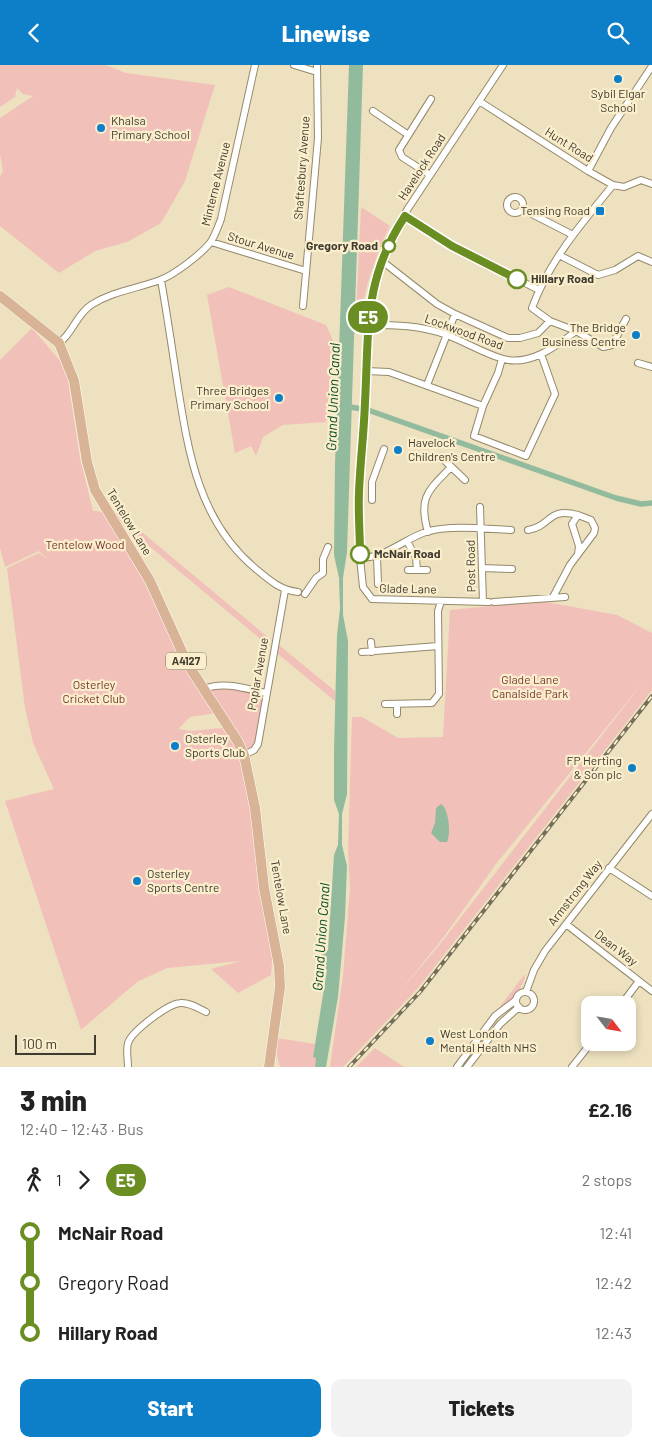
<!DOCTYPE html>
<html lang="en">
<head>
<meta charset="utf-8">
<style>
	:root { --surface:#fff; --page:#f2f2f2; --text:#222; --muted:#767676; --accent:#0d7ec8 }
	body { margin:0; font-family:Barlow,sans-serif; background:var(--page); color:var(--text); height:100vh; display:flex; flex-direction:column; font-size:19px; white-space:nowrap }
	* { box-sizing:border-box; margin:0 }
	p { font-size:16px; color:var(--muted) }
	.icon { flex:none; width:28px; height:28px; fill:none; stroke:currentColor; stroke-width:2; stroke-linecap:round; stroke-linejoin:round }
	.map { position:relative; height:1002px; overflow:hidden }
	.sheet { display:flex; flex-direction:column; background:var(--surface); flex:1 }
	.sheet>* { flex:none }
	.badge { padding:0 10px; border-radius:16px; font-size:18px; line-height:32px }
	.needle { width:32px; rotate:121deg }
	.controls { position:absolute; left:581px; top:931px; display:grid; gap:10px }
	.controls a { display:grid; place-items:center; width:55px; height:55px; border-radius:10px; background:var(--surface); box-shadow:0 2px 8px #0003; font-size:25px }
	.scale { position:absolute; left:15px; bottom:12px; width:81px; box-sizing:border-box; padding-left:5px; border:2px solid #3f3b2e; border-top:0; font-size:14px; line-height:18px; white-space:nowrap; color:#3f3b2e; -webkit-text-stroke:4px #faeecd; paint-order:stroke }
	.map>.badge { position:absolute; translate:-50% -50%; box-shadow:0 0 0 2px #fff }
	.legs { display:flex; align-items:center; gap:8px; height:55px; padding:0 20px; font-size:16px }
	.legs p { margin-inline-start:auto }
	.head { display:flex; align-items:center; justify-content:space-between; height:85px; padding:0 20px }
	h1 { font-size:28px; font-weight:800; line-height:38px }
	.button { display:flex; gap:10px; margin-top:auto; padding:10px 20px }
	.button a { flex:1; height:58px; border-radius:10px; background:var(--accent); color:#fff; font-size:20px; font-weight:800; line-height:58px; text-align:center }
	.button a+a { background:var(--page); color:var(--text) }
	ul { padding:0 20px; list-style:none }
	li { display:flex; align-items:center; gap:18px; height:50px; font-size:19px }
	li i { display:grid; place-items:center; width:8px; height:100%; margin:0 6px; background:currentColor }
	li i::after { content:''; width:12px; height:12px; margin:-6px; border:4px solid; border-radius:50%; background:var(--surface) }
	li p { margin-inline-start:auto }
	li:first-child i { background:linear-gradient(#0000 50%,currentColor 0) }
	li:last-child i { background:linear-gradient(currentColor 50%,#0000 0) }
	header { display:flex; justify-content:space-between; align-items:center; height:65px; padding:0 20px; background:var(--accent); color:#fff; font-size:22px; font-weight:800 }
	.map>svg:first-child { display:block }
	.green { fill:#f1c0b9; fill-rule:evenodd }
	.water { fill:#92bb9d }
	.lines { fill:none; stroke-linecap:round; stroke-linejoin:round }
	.canal { stroke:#92bb9d; stroke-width:5.5 }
	.street-casing { stroke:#94896a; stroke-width:8 }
	.primary-casing { stroke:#fff; stroke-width:11 }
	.street { stroke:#fff; stroke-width:6 }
	.primary { stroke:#d8b395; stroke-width:10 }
	.rail-casing { stroke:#756e5b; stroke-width:4 }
	.rail { stroke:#faeecd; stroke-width:2; stroke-dasharray:5.5; stroke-linecap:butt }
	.line-1-casing { stroke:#fff; stroke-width:11 }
	.line-1 { stroke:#6b8e23; stroke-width:8 }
	.poi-dot { fill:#0d7ec8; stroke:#faeecd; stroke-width:2 }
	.stop-1-dot { fill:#fff; stroke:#6b8e23; stroke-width:2.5 }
	.labels { text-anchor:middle; stroke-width:4.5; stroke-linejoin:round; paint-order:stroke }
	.shield { fill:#faeecd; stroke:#77715e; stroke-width:1 }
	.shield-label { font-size:11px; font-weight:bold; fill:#3f3b2e }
	.poi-label { font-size:12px; fill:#3f3b2e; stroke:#faeecd; text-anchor:start }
	.street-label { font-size:12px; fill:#3f3b2e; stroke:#faeecd }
	.stop-label { font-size:12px; font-weight:bold; fill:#3f3b2e; stroke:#faeecd; text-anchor:start }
	.park-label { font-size:12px; fill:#783831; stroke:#faeecd }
	.water-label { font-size:14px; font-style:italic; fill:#054c25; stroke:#faeecd }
</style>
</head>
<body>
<header><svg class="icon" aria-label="back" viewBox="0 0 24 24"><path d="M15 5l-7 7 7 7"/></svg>Linewise<svg class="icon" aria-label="search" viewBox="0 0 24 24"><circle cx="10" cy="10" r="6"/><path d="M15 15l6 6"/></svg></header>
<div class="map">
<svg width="652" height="1002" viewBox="0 0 652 1002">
	<rect width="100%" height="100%" fill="#ede1c0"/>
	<path class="green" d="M 0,0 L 105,0 L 126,8 L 215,20 L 185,116 L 161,158 L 127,177 L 95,186 L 59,208 L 0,161 L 0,111 L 3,107 L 0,89 L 0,53 L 33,31 L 23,29 L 17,23 L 15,32 L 0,42 Z
		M 361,142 L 390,161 C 375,191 366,220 360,252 L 356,251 Z
		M 229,222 L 326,260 L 334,278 L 326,357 L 283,360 L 263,372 L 256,391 L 251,381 L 235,388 L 207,230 Z
		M 32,263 L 66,303 L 80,393 L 93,446 L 106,447 L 128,481 L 169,570 L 216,648 L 190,652 L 178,664 L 190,666 L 222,663 L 228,664 L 238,678 L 251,740 L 273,883 L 271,910 L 238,928 L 211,904 L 241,896 L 167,903 L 137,917 L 81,965 L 5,736 L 54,724 L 33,678 L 25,643 L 7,503 L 39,488 L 48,494 L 39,486 L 5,502 L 0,483 L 0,295 Z
		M 119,448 L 270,574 L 269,581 L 118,455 L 116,449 Z
		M 541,536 L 617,550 L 652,568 L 652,625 L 418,923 L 343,1002 L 330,1002 L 343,911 L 350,823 L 348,786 L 352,652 L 362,652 L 398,673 L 443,672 L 450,545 ZM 648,611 L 441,878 L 397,930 L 443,873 L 496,799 Z
		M 279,580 L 335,626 L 335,636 L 278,589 Z
		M 216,619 L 266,628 L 258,679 L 244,690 L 203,624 Z
		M 524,910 L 525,913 L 516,932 L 498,944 Z
		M 277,973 L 315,979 L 313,991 L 317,992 L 315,1002 L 280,1002 L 276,987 Z
		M 375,983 L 404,1002 L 356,1002 Z"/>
	<path class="water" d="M 349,0 L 363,0 L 347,487 L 343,513 L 343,550 L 348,576 L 347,729 L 342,749 L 342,780 L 347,801 L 345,852 L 338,932 L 326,1002 L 315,1002 L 316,993 L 313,992 L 327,905 L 320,899 L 320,891 L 328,885 L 334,790 L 338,780 L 339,749 L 334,735 L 334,685 L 337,570 L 340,544 L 339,513 L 334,490 L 335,399 Z
		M 441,739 C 449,743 451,770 447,777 L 440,777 L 431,768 L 435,758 L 436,743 Z"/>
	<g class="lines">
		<path class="canal" d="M 344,341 L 368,345 L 616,433 L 641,439 L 652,438"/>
		<g class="street-casing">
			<path id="street" d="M 294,0 L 317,7
				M 479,36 L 588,106 L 613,120 L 624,122 L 641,115 L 652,119
				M 373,46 L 407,69
				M 588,106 L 611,63 L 652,1
				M 430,110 L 402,92 L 399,85 L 431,34
				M 613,120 C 582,158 549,196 532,243 L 550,256 L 576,266 L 603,282 L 612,280 L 626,254
				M507 140a8 8 0 1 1 16 0a8 8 0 1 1-16 0Z
				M 522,144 L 573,170
				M 405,151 L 452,181 L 539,225
				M 211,177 L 306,206
				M 559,190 L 598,210 L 615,205 L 638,191 L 652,197
				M 382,196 L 437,239 L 455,249 L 508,273 L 520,273 L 538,268 L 550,256
				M 161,215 C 167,249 172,283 177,316 C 188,386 198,456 256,504 C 269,515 280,525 298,527
				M 303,241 L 318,73 L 317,0
				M 367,260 C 395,260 420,260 447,270 C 465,277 481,287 500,293 C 527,303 556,282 576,266
				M 59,278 C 73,268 76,250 91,240 C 113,226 136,224 160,215 C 174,210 200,190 210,178 C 215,171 218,162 221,154 L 255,0
				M 638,298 L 652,302
				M 366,306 L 389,307 L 483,341 L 498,308 L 502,294
				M 427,320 L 455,249
				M 483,341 L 474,371 L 526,391 L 555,329 L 541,289
				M 441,392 L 465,415
				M 372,435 L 372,417 L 384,384
				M 480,442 L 483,537
				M 528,465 C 552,461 547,442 578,450
				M 428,467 C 418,432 428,426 451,402
				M 407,476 L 416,493 L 417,505
				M 377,491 L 378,519
				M 360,493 C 387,493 404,473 429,466 C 454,460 485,464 511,465
				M 482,503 L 512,504
				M 408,505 L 427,505
				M 305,529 L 316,513 L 323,508 L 323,494 L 328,482
				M 553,532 L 570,500 L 594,468 L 595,463 L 591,455 L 578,450 L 572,459 L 579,481 L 578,489
				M 489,537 L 372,534 L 363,522 L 360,493 L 359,429 L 366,335 L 367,260 L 374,221 L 382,196 L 407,145 L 503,0
				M 494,537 L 565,532
				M 371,577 L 372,587
				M 362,587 L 438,581
				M 203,624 C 224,616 244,623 266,628
				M 385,639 L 432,638 L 439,629 L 438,546 L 441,536
				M 397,649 L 397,639
				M 244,690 L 254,685 L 258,679 L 285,525
				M 609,803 L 652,831
				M 566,859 L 652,926
				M 526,927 L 534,905 L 545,886 L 652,749
				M516 936a9 9 0 1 1 18 0a9 9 0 1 1-18 0Z
				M 621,940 L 639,916
				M 128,1002 C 128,995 126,985 128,978 C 132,966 168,939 180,938 C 189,937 198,943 206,947
				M 457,1002 L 495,951 L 516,935
				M 467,1002 L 500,959 L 519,942
				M 572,1002 L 591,978"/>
		</g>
		<g class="primary-casing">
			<path id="primary" d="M 0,231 L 59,278 L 74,316 L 87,397 L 95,425 L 150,516 L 187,598 L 238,677 L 244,690 L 255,743 L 264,823 L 279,901 L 280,922 L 269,1002"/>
		</g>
		<use href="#street" class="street"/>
		<use href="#primary" class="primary"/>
		<g class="rail-casing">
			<path id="rail" d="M 349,1002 L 420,927 L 652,631"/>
		</g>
		<use href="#rail" class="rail"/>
	</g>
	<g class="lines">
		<g class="line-1-casing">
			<path id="line-1" d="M 360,489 C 360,469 358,448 359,428 C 360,398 364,368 365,337 C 369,266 363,215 405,151 L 452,181 L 517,214"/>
		</g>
		<use href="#line-1" class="line-1"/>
	</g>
	<g class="poi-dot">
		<circle cx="618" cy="14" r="5"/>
		<circle cx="101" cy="63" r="5"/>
		<rect x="595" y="141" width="10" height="10" rx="2.5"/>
		<circle cx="636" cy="270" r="5"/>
		<circle cx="279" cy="333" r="5"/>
		<circle cx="398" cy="385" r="5"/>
		<circle cx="175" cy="681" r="5"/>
		<circle cx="632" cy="703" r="5"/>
		<circle cx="137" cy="816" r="5"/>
		<circle cx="430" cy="976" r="5"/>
	</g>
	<g class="stop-1-dot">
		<circle cx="389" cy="181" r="6"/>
		<circle cx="517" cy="214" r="9"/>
		<circle cx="360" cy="489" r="9"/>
	</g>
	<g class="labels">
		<rect class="shield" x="166" y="587.5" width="40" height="17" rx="4"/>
		<g class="shield-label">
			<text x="186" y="600">A4127</text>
		</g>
		<g class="poi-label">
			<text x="618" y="33" text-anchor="middle">Sybil Elgar<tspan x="618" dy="14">School</tspan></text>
			<text x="111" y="60">Khalsa<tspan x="111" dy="14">Primary School</tspan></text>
			<text x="590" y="150" text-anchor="end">Tensing Road</text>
			<text x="626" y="267" text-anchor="end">The Bridge<tspan x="626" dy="14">Business Centre</tspan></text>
			<text x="269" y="330" text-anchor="end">Three Bridges<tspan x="269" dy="14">Primary School</tspan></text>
			<text x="408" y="382">Havelock<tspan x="408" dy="14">Children's Centre</tspan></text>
			<text x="185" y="678">Osterley<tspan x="185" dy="14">Sports Club</tspan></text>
			<text x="622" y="700" text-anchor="end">FP Herting<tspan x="622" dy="14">&amp; Son plc</tspan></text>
			<text x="147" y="813">Osterley<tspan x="147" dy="14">Sports Centre</tspan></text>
			<text x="440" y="973">West London<tspan x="440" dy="14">Mental Health NHS</tspan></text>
		</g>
		<g class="street-label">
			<text transform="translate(569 80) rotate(32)" y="4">Hunt Road</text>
			<text transform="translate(422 102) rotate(-57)" y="4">Havelock Road</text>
			<text transform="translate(302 103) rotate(-86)" y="4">Shaftesbury Avenue</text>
			<text transform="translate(216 119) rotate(-76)" y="4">Minterne Avenue</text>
			<text transform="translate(261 181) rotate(17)" y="4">Stour Avenue</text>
			<text transform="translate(464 267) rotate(20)" y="4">Lockwood Road</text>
			<text transform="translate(129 457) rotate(59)" y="4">Tentelow Lane</text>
			<text transform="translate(471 501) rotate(-91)" y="4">Post Road</text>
			<text transform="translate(408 524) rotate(1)" y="4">Glade Lane</text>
			<text transform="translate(258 609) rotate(-80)" y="4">Poplar Avenue</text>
			<text transform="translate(575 828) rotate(-52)" y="4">Armstrong Way</text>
			<text transform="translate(281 832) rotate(80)" y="4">Tentelow Lane</text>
			<text transform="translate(616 883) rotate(38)" y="4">Dean Way</text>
		</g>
		<g class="stop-label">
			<text x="378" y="185" text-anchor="end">Gregory Road</text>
			<text x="531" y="218">Hillary Road</text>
			<text x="374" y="493">McNair Road</text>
		</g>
		<g class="park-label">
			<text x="85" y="484">Tentelow Wood</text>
			<text x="530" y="619">Glade Lane<tspan x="530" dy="14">Canalside Park</tspan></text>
			<text x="94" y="624">Osterley<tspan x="94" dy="14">Cricket Club</tspan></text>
		</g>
		<g class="water-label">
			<text transform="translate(333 332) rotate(-88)" y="5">Grand Union Canal</text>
			<text transform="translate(321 872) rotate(-86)" y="5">Grand Union Canal</text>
		</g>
	</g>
</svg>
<div class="controls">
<a><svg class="needle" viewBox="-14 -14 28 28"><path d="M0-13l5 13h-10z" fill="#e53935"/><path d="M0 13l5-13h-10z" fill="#767676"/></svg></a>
</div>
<div class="scale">100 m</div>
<b class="badge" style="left:368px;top:252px;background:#6b8e23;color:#fff">E5</b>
</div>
<section class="sheet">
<div class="head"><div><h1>3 min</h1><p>12:40 – 12:43 · Bus</p></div><b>£2.16</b></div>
<div class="legs"><svg class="icon" aria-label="walk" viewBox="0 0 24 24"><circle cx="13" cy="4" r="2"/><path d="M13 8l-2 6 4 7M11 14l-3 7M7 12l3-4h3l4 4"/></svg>1<svg class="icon" aria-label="forward" viewBox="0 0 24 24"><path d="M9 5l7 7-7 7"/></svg><b class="badge" style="background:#6b8e23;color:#fff">E5</b><p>2 stops</p></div>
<ul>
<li><i style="color:#6b8e23"></i><b>McNair Road</b><p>12:41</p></li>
<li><i style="color:#6b8e23"></i><span>Gregory Road</span><p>12:42</p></li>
<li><i style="color:#6b8e23"></i><b>Hillary Road</b><p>12:43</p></li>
</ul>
<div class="button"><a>Start</a><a>Tickets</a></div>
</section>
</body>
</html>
